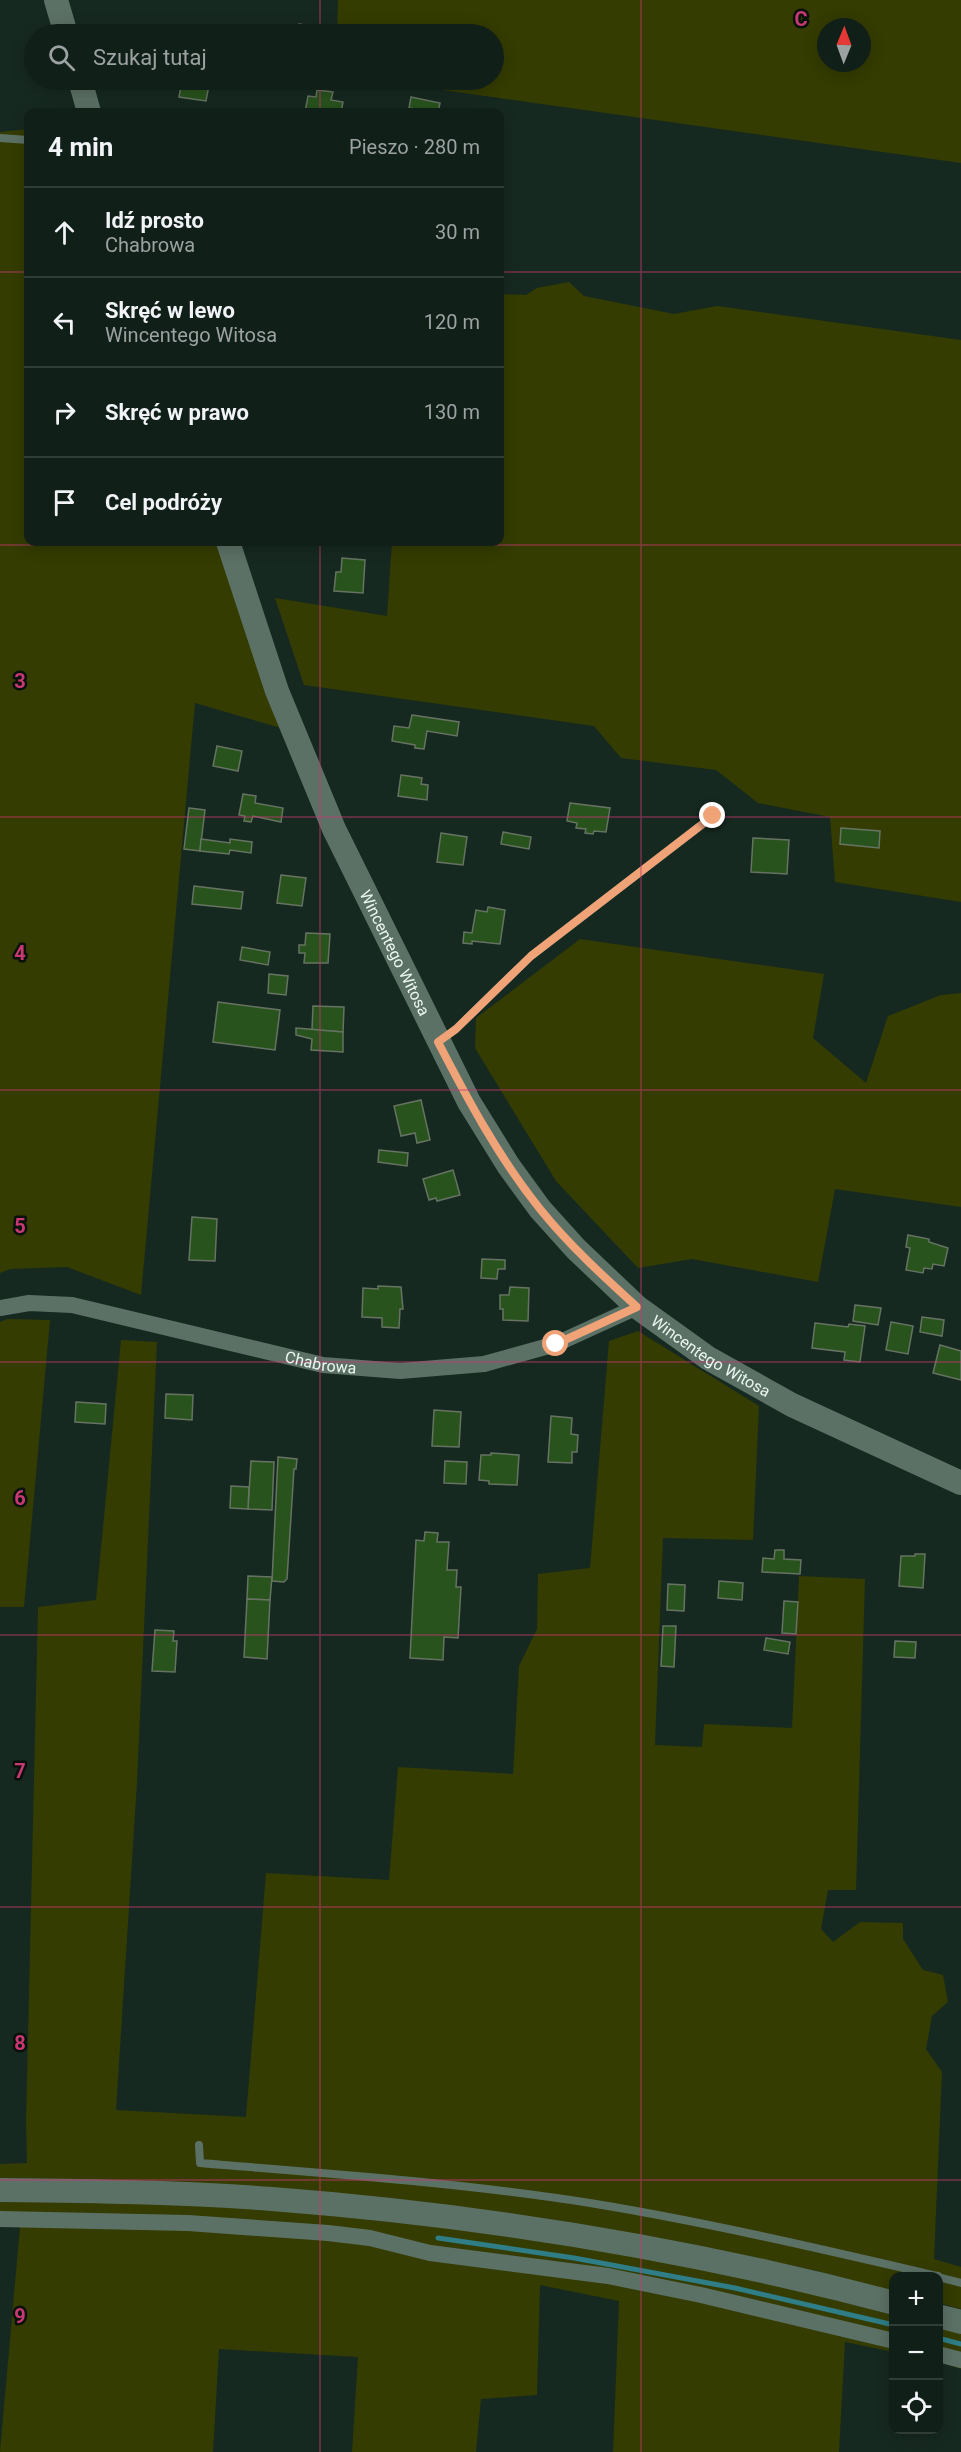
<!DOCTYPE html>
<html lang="pl">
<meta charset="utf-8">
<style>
:root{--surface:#101f18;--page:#1e2c25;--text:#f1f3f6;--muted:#9ca2a2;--line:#303d37}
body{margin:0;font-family:Roboto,sans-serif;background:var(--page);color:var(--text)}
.controls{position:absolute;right:18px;bottom:18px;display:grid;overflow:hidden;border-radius:12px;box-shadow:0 3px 15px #0003}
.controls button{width:54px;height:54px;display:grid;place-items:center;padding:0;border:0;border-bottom:2px solid var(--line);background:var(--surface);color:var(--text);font:30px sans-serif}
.compass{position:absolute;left:817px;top:18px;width:54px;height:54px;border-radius:50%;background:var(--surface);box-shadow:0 3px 15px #0003;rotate:1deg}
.stop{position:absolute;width:18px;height:18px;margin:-14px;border:4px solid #efa377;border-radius:50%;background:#fff}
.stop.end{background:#efa377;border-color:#fff;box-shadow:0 2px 6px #0008}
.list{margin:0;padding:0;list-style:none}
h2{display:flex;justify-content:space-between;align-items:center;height:78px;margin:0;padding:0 24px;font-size:26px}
h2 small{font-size:20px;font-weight:400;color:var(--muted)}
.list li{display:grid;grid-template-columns:39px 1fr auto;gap:18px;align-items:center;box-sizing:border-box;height:90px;padding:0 24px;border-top:2px solid var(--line)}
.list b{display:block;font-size:22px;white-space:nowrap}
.list p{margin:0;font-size:20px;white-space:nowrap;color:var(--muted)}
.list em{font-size:20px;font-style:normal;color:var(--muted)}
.icon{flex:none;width:33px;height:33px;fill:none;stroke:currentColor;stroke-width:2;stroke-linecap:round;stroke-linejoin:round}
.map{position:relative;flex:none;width:961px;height:2452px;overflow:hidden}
.search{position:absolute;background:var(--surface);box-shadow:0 3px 15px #0003;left:24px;top:24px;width:480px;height:66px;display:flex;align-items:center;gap:15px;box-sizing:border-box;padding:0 21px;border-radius:33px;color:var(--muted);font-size:22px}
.panel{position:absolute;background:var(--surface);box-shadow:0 3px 15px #0003;left:24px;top:108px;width:480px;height:438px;border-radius:12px}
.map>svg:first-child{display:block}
.green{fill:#343c01;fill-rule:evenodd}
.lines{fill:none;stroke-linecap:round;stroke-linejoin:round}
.stream{stroke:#2e7d87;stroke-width:5}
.building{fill:#28531d;stroke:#667362;stroke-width:1.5}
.service{stroke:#5c7166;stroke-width:8}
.minor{stroke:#5c7166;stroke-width:16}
.secondary{stroke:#5c7166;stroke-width:24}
.route{stroke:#efa377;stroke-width:8}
.grid{fill:none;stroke:#c83972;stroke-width:1.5;stroke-opacity:0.55}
.labels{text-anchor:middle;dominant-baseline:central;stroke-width:5;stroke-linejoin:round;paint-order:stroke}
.street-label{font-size:16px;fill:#ebf7f1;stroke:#08100c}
.grid-label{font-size:20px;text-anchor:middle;font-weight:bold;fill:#c83972;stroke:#08100c;stroke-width:5;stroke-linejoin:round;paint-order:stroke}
</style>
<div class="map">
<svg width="961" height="2452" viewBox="0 0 961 2452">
<rect width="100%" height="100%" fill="#162920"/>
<g class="green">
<path d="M 338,0 L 961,0 L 961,163 L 371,80 L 494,80 L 494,34 L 337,34 ZM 826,27 L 862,27 L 862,63 L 826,63 Z"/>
<polygon points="28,129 28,542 233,542 281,728 195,703 141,1295 67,1267 10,1269 0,1273 0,132"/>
<polygon points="569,282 584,296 674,314 717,306 961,340 961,902 835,882 830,817 758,803 716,770 621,758 594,726 304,685 275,598 387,616 392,542 500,542 500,294 526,295 537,288"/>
<polygon points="580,939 824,974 813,1038 866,1083 888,1016 941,995 961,993 961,1207 835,1189 818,1282 692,1259 638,1268 556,1181 475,1048 476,1018"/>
<polygon points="7,1319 50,1320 24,1607 0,1607 0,1322"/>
<polygon points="638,1331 759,1406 753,1540 663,1538 655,1745 702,1747 704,1724 792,1728 799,1576 865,1579 856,1890 828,1890 821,1929 833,1942 860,1922 903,1923 903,1939 923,1970 943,1975 948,2002 932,2016 926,2049 942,2072 934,2259 961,2267 961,2309 939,2303 938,2276 894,2276 893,2292 817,2271 691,2244 467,2208 178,2182 0,2179 0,2164 27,2163 26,2122 38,1607 96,1600 121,1340 157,1342 137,1782 116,2110 246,2117 266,1873 389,1880 398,1767 513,1774 519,1666 537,1629 538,1574 590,1568 609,1341"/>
<path d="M 0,2202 C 301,2195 603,2236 893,2315 L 893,2352 L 845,2342 L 839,2452 L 613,2452 L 619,2301 L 540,2285 L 537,2395 L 481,2399 L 476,2452 L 352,2452 L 358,2357 L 219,2349 L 213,2452 L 0,2452 L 20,2227 L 0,2227 Z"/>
<polygon points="938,2327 961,2333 961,2369 939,2362"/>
</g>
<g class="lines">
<g class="stream">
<polyline points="438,2238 574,2258 735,2288 894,2325"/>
<polyline points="938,2338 961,2344"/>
</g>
</g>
<g class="building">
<polygon points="299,24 317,27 316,34 298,34"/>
<polygon points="182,80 210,80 206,101 179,97"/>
<polygon points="317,90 333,92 331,100 343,102 341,112 305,112 308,96 316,97"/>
<polygon points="411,97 440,103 438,112 409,108"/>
<polygon points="310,542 344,542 345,545 310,545"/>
<polygon points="342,558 365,560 363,593 334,591 336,572 341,572"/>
<polygon points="412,715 459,722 457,736 427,731 424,749 415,748 415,745 392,741 394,726 409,728"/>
<polygon points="217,746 242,751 238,771 213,766"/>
<polygon points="401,775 422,778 421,784 428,785 427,800 398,796"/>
<polygon points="243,794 256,796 255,803 283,808 281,822 253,816 251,822 244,821 245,816 239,815"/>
<polygon points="570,803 610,808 606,832 594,831 593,834 585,833 586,829 576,828 577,823 567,821"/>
<polygon points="189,808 205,810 200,851 184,849"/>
<polygon points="841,828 880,831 879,848 840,844"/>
<polygon points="503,832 531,837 529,849 501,844"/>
<polygon points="441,833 467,837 463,865 437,862"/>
<polygon points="753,838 789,840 787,874 751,872"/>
<polygon points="201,839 230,843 230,839 252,842 251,853 230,850 229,854 200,851"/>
<polygon points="281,875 306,878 302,906 277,903"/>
<polygon points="194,886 243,892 241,909 192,904"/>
<polygon points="488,907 505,910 500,944 472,941 472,944 463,943 464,932 472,933 476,910 487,912"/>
<polygon points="306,933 330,934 328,963 304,963 305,953 299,953 299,945 305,945"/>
<polygon points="242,947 270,952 268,965 240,960"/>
<polygon points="269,974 288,976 286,995 268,993"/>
<polygon points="218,1002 280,1010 275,1050 213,1042"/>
<polygon points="313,1006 344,1007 343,1032 312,1030"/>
<polygon points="296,1028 343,1032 343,1052 311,1050 312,1039 296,1035"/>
<polygon points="421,1100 430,1140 417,1143 415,1133 401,1136 394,1106"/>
<polygon points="379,1150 408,1153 407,1166 378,1162"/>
<polygon points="453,1170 460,1195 437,1201 436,1198 429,1200 423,1179"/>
<polygon points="192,1217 217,1219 215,1261 189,1260"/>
<polygon points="908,1235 929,1239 929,1242 948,1248 944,1266 933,1264 932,1269 924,1268 923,1273 906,1270 910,1248 906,1247"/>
<polygon points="482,1259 505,1260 505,1269 498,1269 497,1279 481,1278"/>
<polygon points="378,1286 401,1287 403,1309 400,1309 399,1328 382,1327 382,1318 362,1317 363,1288 378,1289"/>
<polygon points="510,1287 529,1288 528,1321 503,1320 503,1309 500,1309 500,1295 509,1295"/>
<polygon points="855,1305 881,1308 878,1325 853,1321"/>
<polygon points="922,1317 944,1320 942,1336 920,1332"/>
<polygon points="891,1322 913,1326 908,1354 886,1350"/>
<polygon points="815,1323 848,1327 849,1324 865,1326 860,1362 844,1360 845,1352 812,1348"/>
<polygon points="940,1345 961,1351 961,1380 933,1373"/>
<polygon points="166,1394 193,1395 192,1420 165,1418"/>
<polygon points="76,1402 106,1404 105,1424 75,1422"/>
<polygon points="434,1410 461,1412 459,1447 432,1446"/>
<polygon points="551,1416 572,1418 571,1434 578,1435 577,1452 572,1452 572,1463 548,1462"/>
<polygon points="491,1453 519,1455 517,1485 489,1484 489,1481 479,1480 481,1455 491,1455"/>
<polygon points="278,1457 297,1459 296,1469 294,1469 287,1579 284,1582 272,1581"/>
<polygon points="251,1461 274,1462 272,1510 248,1509"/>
<polygon points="445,1461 467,1462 466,1484 444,1483"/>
<polygon points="231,1486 249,1487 248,1509 230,1508"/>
<polygon points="425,1532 438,1533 437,1542 449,1542 447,1570 457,1570 456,1587 461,1587 458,1638 444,1637 443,1660 410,1658 416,1540 424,1541"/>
<polygon points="775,1550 784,1550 784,1559 801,1560 800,1574 762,1572 763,1558 774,1559"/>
<polygon points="915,1554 925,1554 923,1588 899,1586 901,1556 915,1556"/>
<polygon points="248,1576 272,1577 270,1600 247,1599"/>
<polygon points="719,1581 743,1583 742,1600 718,1598"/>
<polygon points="668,1584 685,1585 684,1611 667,1610"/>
<polygon points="247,1599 270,1600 267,1659 244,1657"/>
<polygon points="784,1601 798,1602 796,1634 782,1633"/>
<polygon points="663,1626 676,1626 674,1667 661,1666"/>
<polygon points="155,1630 174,1631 173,1641 177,1641 175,1672 152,1671"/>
<polygon points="766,1638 790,1642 788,1654 764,1650"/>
<polygon points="895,1641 916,1642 915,1658 894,1657"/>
</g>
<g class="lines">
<g class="service">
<polyline points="0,138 28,140"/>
<polyline points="441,1040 456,1029 531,956 713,816"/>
<path d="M 199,2145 L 200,2163 C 332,2174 465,2183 596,2204 C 711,2223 825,2250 938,2276"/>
<polyline points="938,2277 961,2283"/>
</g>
<g class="minor">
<path id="s1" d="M 0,1308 L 29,1303 L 72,1305 L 323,1365 L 400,1371 L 484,1364 L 556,1344 L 637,1307"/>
<polyline points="0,2219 188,2223 328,2233 370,2238 430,2253 608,2276 701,2295 894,2341"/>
<polyline points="938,2354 961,2360"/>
</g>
<g class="secondary">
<polyline points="56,0 66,34"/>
<polyline points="80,80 89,112"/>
<path id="s2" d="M 228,542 L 277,691 L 334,829 L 469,1102 L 508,1165 L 540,1209 L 576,1249 L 637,1307 L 708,1358 L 792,1405 L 961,1483"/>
<path d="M 0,2190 C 91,2191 182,2192 272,2199 C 481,2215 691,2249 894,2303"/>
<polyline points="938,2316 961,2322"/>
</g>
</g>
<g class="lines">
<path class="route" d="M 556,1344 L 637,1307 C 603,1276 569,1245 540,1209 C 499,1158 468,1100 438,1042 L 456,1029 L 531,956 L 713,816"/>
</g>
<path class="grid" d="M 320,0 L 320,34M 641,0 L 641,2452M 320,80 L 320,112M 0,272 L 28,272M 500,272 L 961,272M 320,542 L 320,2452M 0,545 L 961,545M 0,817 L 961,817M 0,1090 L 961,1090M 0,1362 L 961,1362M 0,1635 L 961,1635M 0,1907 L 961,1907M 0,2180 L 961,2180"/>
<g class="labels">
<g class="street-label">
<text stroke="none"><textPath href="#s2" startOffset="444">Wincentego Witosa</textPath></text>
<text stroke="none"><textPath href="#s2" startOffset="966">Wincentego Witosa</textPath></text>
<text stroke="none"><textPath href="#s1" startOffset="328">Chabrowa</textPath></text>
</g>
</g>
<g class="grid-label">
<text x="801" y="26">C</text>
<text x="20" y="688">3</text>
<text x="20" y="960">4</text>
<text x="20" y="1233">5</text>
<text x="20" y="1505">6</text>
<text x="20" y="1778">7</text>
<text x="20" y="2050">8</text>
<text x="20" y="2323">9</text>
</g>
</svg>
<div class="controls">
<button>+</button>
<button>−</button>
<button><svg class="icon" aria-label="locate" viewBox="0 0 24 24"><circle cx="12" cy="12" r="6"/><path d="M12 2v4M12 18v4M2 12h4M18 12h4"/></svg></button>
</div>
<svg class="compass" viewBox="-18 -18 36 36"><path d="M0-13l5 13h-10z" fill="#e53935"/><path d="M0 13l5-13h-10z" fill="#9ca2a2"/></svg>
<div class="stop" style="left:556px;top:1344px"></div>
<div class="stop end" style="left:713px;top:816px"></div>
<div class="search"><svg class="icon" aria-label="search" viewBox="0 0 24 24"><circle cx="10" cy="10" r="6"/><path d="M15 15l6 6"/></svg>Szukaj tutaj</div>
<section class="panel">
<h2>4 min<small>Pieszo · 280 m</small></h2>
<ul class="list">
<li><svg class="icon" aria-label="ahead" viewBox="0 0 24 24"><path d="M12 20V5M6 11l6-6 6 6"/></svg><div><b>Idź prosto</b><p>Chabrowa</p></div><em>30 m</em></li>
<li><svg class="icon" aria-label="left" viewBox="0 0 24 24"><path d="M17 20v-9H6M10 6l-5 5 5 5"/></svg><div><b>Skręć w lewo</b><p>Wincentego Witosa</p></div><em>120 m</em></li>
<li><svg class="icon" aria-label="right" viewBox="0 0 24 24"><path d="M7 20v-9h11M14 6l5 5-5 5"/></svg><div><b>Skręć w prawo</b></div><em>130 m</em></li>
<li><svg class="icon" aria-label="arrive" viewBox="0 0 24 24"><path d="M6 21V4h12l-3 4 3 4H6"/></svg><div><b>Cel podróży</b></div></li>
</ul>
</section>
</div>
